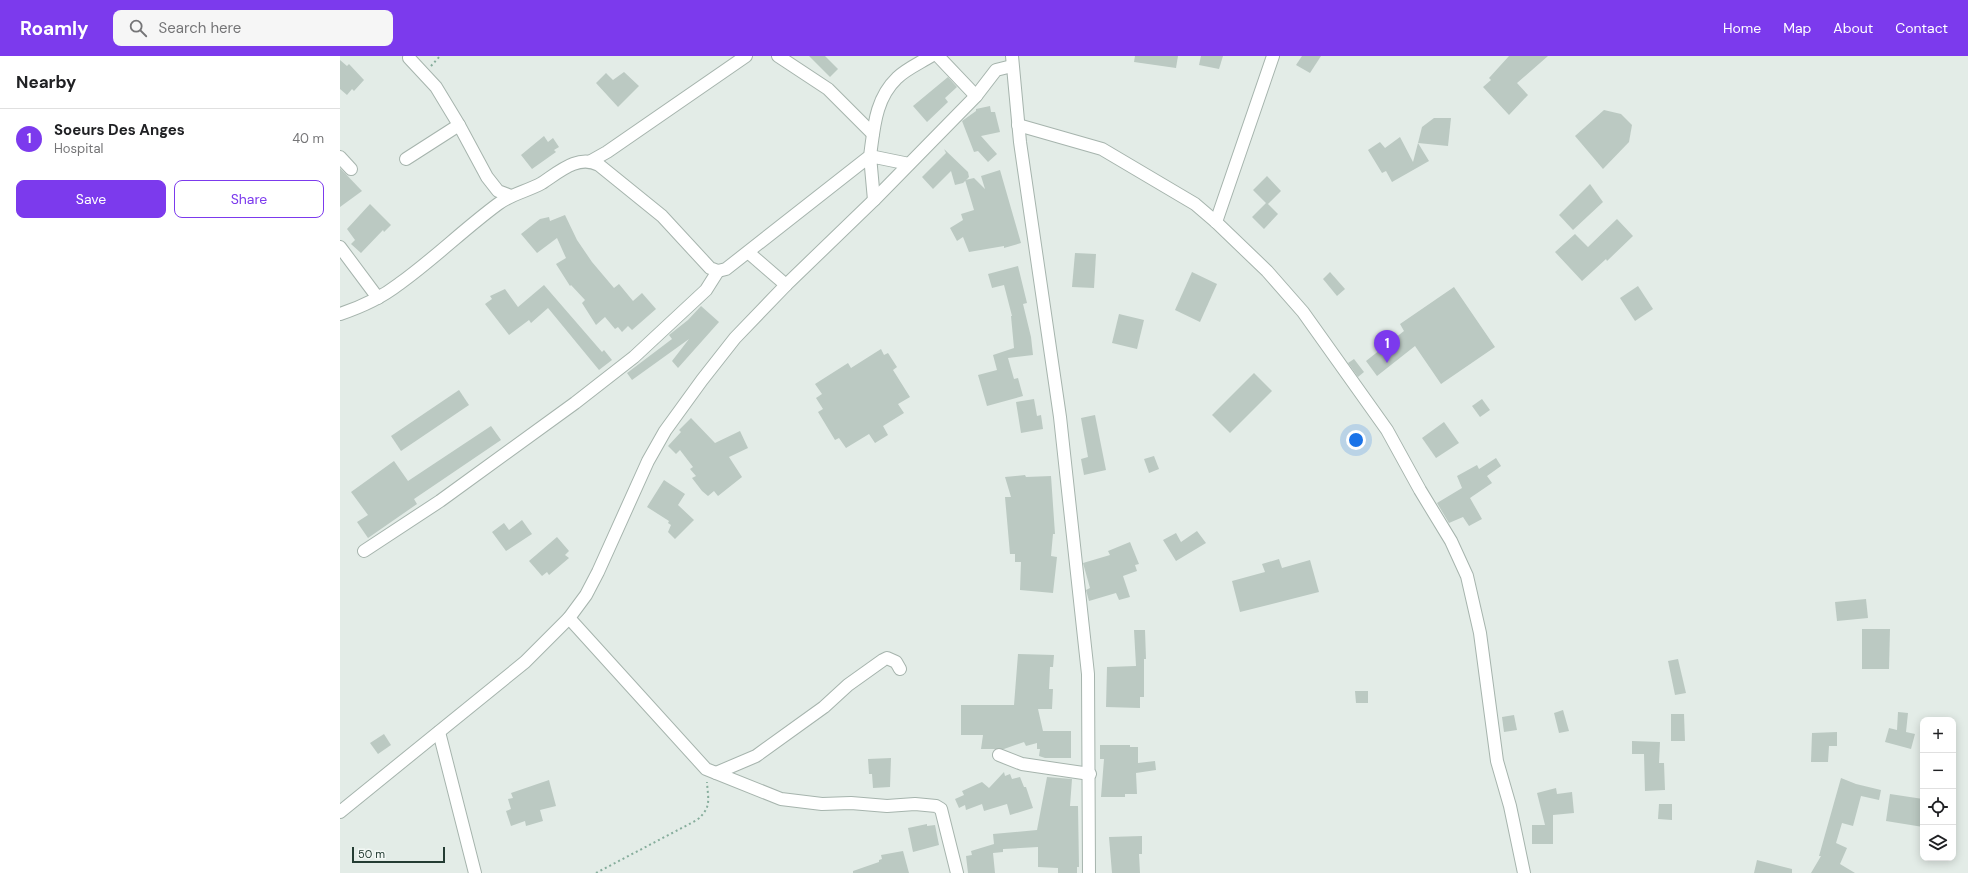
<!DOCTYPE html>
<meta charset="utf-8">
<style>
:root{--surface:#fff;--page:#f6f6f6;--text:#202124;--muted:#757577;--line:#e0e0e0;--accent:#7c3aed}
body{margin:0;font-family:"DM Sans",sans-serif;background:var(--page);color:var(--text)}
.controls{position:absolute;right:12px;bottom:12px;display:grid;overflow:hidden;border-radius:8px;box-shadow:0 2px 10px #0003}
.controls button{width:36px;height:36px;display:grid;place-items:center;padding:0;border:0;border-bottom:1px solid var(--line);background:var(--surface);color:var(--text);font:20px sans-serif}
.scale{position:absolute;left:12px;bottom:10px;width:93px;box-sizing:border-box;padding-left:4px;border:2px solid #243c33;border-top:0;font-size:11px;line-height:14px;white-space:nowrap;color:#243c33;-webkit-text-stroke:3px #f3f8f5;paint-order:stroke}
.you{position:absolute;left:1016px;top:384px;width:14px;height:14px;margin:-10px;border:3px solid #fff;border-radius:50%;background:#1a73e8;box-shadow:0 0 0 6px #1a73e833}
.badge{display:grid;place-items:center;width:26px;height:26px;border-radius:50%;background:var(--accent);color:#fff;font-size:13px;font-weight:700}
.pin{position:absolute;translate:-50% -33px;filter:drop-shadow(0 1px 2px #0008)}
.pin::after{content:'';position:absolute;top:21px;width:14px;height:12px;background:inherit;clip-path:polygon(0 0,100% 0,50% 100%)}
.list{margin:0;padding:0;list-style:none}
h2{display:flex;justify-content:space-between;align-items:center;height:52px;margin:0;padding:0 16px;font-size:17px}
h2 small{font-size:13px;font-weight:400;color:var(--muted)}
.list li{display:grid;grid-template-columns:26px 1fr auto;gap:12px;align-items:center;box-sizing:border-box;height:60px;padding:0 16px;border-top:1px solid var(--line)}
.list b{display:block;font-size:15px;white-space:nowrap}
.list p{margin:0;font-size:13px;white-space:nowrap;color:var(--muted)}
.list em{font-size:13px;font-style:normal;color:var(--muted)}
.actions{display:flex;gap:8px;padding:12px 16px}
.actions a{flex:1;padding:9px 0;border:1px solid var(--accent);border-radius:8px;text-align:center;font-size:14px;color:var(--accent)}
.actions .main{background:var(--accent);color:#fff}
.icon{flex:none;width:22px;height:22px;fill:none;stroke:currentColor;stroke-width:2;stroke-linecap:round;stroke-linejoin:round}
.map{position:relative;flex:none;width:1628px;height:817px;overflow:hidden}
header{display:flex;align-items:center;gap:24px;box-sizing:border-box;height:56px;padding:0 20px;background:var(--accent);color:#fff}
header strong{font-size:19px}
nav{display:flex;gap:22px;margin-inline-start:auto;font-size:14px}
.search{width:280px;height:36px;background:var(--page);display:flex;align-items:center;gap:10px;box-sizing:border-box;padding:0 14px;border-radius:8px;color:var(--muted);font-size:15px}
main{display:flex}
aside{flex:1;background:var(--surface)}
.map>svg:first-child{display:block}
.building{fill:#bbc9c2}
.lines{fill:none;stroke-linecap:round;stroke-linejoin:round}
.minor-casing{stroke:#a6b4ad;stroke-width:14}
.path{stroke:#86ad9c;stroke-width:2;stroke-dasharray:2 3;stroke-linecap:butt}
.minor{stroke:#fff;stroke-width:12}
</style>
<header>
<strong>Roamly</strong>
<div class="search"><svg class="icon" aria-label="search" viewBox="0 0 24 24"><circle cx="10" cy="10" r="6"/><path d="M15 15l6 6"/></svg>Search here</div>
<nav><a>Home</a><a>Map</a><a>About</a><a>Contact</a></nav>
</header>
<main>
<aside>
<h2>Nearby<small></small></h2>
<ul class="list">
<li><span class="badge">1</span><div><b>Soeurs Des Anges</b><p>Hospital</p></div><em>40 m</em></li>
</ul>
<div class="actions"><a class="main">Save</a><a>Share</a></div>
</aside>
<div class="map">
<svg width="1628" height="817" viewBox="0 0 1628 817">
<rect width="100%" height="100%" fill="#e3ece7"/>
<g class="building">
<polygon points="469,0 485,0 498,13 490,21"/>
<polygon points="795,0 838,0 836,12 794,6"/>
<polygon points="861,0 883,0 879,13 859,9"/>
<polygon points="962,0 981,0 970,17 956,9"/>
<polygon points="1169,0 1208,0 1177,27 1188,39 1169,59 1143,31 1151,24 1149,22"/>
<polygon points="0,4 7,10 9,8 24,24 14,35 12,33 7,39 0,33"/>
<polygon points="284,16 299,30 278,51 256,27 266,17 273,24"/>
<polygon points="608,21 617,31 605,42 608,46 587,66 573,50"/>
<polygon points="650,50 651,56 655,56 660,76 641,80 657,98 648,106 638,95 634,96 622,65 636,55 636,53"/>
<polygon points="1264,54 1281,58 1292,69 1289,86 1263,113 1235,80"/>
<polygon points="1094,62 1111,62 1108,90 1078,87 1082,71"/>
<polygon points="204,80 208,86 213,82 219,91 214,94 216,96 192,113 181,99"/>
<polygon points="1060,81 1073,106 1078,87 1089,105 1052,126 1046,115 1042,117 1028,94 1040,86 1045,92"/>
<polygon points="604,93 628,116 629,121 623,127 615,129 611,115 593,133 582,121 606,97"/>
<polygon points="0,112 22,135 0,151"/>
<polygon points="660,114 681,187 664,192 664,190 629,196 623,181 617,185 610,172 623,164 621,158 634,154 625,124 634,122 645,133 641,120"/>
<polygon points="927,120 941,135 928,148 938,158 924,173 912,161 926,147 913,134"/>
<polygon points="1250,128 1263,146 1233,174 1219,159"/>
<polygon points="30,148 51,169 44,176 43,174 21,197 11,188 15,184 7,173"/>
<polygon points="225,159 237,184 252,206 274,232 279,228 293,245 302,237 316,253 292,274 288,270 282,276 278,271 275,273 265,261 256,269 242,247 245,244 231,229 230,230 216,208 226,202 217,182 197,197 181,178 200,163 209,161 210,165"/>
<polygon points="1277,163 1293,180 1267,205 1266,203 1242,225 1215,196 1235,178 1248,191"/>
<polygon points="735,197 756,198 754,232 732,231"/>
<polygon points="678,210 687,247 683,248 691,281 693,299 668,302 674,323 678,322 683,340 647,350 638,319 657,314 653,299 674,292 671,260 672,260 664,229 652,232 648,218"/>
<polygon points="852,216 877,228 860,266 835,254"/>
<polygon points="990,216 1005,233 997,240 983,223"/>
<polygon points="204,229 262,296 264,294 272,304 259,314 208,252 191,267 189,264 169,279 145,248 152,243 150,240 165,233 178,251"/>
<polygon points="1298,230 1313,253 1295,265 1280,242"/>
<polygon points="1114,231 1155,291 1101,328 1075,290 1037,320 1026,305 1064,275 1060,268"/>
<polygon points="361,250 379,266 338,312 332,305 349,283 292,324 287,317 332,283 329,279 348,264"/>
<polygon points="779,258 804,264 797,293 772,287"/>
<polygon points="541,293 544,299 548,297 557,311 553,314 570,341 558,348 564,357 543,370 548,379 535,387 529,378 506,392 499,382 495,384 478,356 483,353 476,342 482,338 475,328 508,307 511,312"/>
<polygon points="1014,303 1024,316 1018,321 1008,307"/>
<polygon points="914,317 932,335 890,377 872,359"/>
<polygon points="119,334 129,349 61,395 51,380"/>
<polygon points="694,343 697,360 701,359 703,373 681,377 676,346"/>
<polygon points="1142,343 1150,354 1140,361 1132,350"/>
<polygon points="755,359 766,414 744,419 741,403 748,401 741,362"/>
<polygon points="351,362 375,387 400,375 408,392 389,401 402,421 378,440 374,435 368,440 362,435 352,422 356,420 350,413 353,411 340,394 336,398 328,390 341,376 339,374"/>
<polygon points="1104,366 1119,387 1096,402 1082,382"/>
<polygon points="151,370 161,384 74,443 77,448 28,482 17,466 28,459 11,436 54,405 68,425"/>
<polygon points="814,400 819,413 809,417 804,403"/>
<polygon points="1156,402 1161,410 1147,420 1152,427 1130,442 1142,463 1129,470 1123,461 1109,467 1097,447 1122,432 1117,420 1137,409 1139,413"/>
<polygon points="685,419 686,421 711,420 715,478 713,478 711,500 717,501 713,537 680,534 681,506 675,506 675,498 670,498 665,441 671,441 665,421"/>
<polygon points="324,424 345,438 338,449 354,464 335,483 328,476 331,469 328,467 329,465 307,451"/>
<polygon points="182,464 192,478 166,495 152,476 164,467 169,474"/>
<polygon points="857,475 866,487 836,505 823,484 836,477 841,486"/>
<polygon points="217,481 229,495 225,499 229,502 209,519 207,516 202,520 189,505"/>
<polygon points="790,486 799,508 795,509 797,515 783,520 790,541 779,544 776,537 749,545 746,534 750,532 743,507 770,499 768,495"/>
<polygon points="939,503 942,512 970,504 979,536 900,556 892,525 925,516 922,508"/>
<polygon points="1526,543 1528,562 1497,565 1495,546"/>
<polygon points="1522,573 1550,573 1549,613 1522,613"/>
<polygon points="794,574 805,574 806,603 804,603 804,641 800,641 800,652 766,651 767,611 796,610"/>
<polygon points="678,598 714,599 713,611 710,611 709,633 713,633 712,653 698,653 703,675 731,675 731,702 705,702 699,700 700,693 697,693 697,687 686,690 684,686 664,693 641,693 643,679 621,679 621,649 674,649"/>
<polygon points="1338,603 1346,637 1335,639 1328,605"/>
<polygon points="1015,635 1028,635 1028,647 1016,647"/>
<polygon points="1223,654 1229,675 1219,677 1214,657"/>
<polygon points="1558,656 1568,657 1566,676 1575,678 1571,693 1545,686 1549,672 1557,674"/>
<polygon points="1331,658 1344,658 1345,685 1331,685"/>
<polygon points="1174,659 1177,674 1164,676 1162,661"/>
<polygon points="1497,676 1497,690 1489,690 1488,706 1471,706 1472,677"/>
<polygon points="44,678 51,689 38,698 30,687"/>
<polygon points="1292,685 1320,686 1319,707 1324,707 1325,734 1305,735 1304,698 1292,698"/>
<polygon points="760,689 790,689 790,691 798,691 798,707 815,705 816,714 796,717 797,738 785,738 785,741 761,741 764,703 760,703"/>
<polygon points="551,702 550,731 533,732 532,718 529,718 528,703"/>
<polygon points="664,716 665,720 670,718 672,723 680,721 684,731 686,731 693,752 670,759 667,748 644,755 642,748 626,754 625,749 619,752 615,743 624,739 622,735 642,726 649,732"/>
<polygon points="707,721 732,723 730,750 738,750 739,811 737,811 737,817 718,817 718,812 698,811 698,791 663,793 663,796 653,797 655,817 628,817 626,800 632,799 631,795 654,788 653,778 697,774"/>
<polygon points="1501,722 1516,728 1541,734 1539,744 1521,740 1513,770 1502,767 1496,787 1507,792 1500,808 1515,817 1471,817 1481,800 1479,800"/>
<polygon points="209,724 216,750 200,754 203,765 186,770 185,765 171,770 166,755 171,753 168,743 173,742 171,737"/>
<polygon points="1216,732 1217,738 1232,736 1234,757 1213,759 1213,788 1192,788 1192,769 1205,769 1197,737"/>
<polygon points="1550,738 1583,743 1583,771 1546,765"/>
<polygon points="1319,748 1332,748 1332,764 1318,763"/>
<polygon points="587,768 587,770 595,769 599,789 573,796 568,772"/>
<polygon points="802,780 802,798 799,798 800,817 772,817 769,781"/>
<polygon points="563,795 569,817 513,817 513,815 539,806 539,804 542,803 541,799"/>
<polygon points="1417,804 1452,813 1452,817 1414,817"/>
</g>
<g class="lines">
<defs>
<g id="minor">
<polyline points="438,0 488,33 533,78"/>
<polyline points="598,0 636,40"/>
<polyline points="672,0 680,86 720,361 748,618 749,817"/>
<polyline points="69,2 96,31 119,69 147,121 158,135 171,140"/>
<polyline points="678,69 762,93 855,148 876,166 927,215 963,256 1047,374 1080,434 1111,485 1127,520 1140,577 1157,705 1170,750 1184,817"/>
<polyline points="0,101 11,113"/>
<polyline points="66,103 119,69"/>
<polyline points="251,105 267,96 406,0"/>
<polyline points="534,144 530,100 569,108"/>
<polyline points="876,166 933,0"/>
<polyline points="0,191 38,242"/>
<polyline points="409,197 446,229"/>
<path d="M 0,258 C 21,251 41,242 59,228 C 94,203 124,173 158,148 C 171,138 188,135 202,127 C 219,116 238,98 259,109 L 322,160 L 370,212 L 378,215 L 386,213 L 530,100 C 534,72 535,43 557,22 C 566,13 580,7 591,0"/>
<polyline points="24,495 100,445 235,347 294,301 366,234 378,215"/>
<polyline points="229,562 366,713 441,743 482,748 511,747 547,750 575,748 596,750 601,753 617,817"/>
<polyline points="99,676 135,817"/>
<polyline points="659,699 682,708 750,718"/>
<polyline points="376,717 416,700 484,651 508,629 543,604 547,602 556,606 560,613"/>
<polyline points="0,756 185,606 229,562 246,539 258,516 308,405 325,375 362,324 395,282 446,229 534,144 636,40 656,14 672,10"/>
</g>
</defs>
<use href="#minor" class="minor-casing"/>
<g class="path">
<polyline points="91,10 100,0"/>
<path d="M 256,817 L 357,764 C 372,751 368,744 367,726"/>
</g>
<use href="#minor" class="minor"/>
</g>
</svg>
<div class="controls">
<button>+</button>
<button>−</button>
<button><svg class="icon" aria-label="locate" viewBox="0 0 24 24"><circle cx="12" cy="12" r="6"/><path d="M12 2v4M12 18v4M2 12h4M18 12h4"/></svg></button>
<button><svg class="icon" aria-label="layers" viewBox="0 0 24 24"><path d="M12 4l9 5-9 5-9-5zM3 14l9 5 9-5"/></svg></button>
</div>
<div class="scale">50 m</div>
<div class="you"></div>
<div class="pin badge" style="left:1047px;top:307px">1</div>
</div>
</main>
